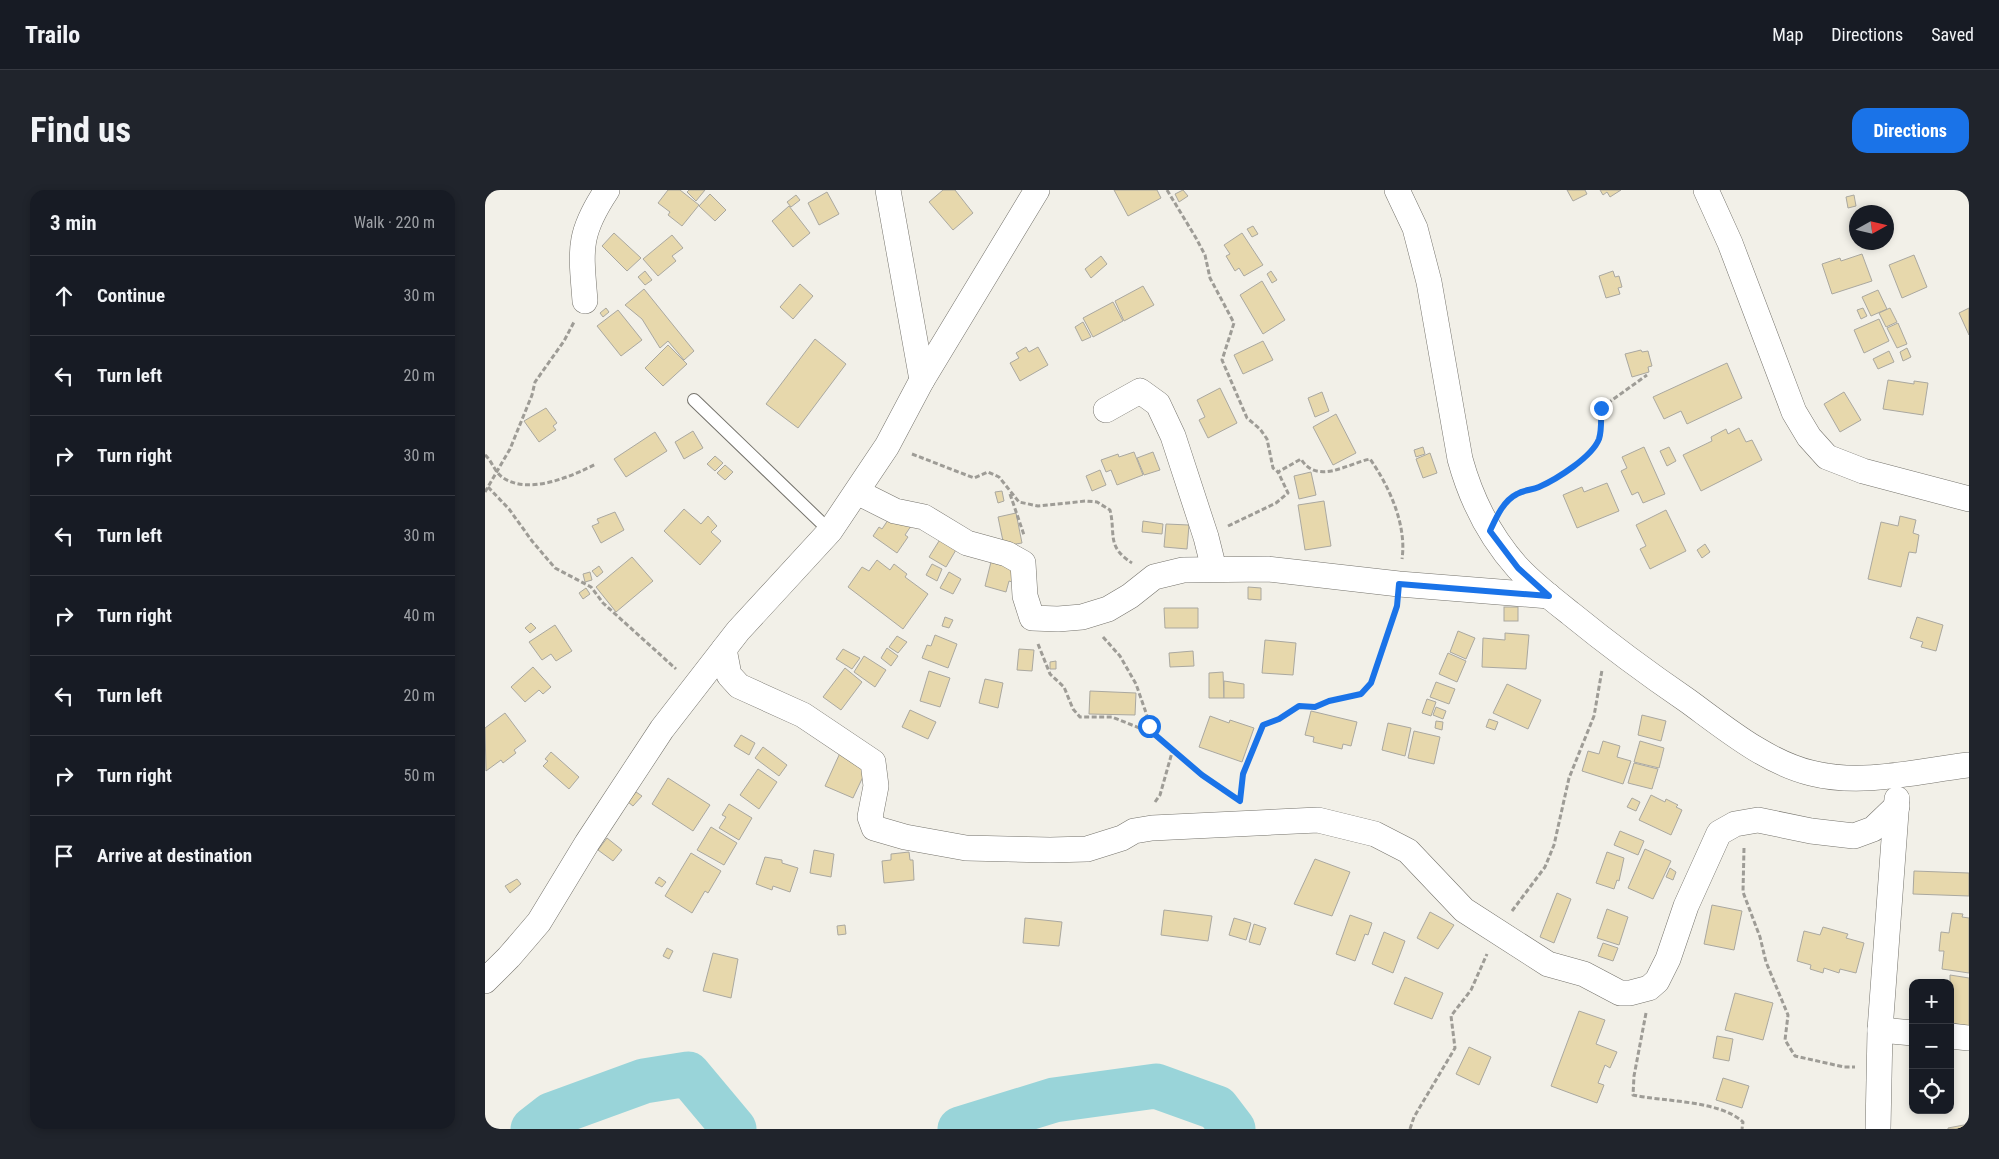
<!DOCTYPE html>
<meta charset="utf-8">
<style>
:root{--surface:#171b24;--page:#20242c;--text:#f1f3f6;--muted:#9ea1a6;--line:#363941;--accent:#1a73e8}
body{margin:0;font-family:"Roboto Condensed",sans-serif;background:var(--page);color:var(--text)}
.controls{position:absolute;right:15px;bottom:15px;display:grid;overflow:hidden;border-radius:10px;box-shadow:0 2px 8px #0003}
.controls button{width:45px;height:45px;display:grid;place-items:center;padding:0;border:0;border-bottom:1px solid var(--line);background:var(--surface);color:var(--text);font:25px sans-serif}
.compass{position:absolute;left:1364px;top:15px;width:45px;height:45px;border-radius:50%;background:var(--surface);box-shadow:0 2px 8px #0003;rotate:82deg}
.stop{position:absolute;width:15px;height:15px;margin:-11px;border:4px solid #1a73e8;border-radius:50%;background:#fff}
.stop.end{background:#1a73e8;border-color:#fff;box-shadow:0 1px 5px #0008}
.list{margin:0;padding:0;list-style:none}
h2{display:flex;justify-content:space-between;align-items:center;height:65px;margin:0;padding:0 20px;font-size:21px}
h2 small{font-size:16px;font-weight:400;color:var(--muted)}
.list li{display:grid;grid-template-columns:32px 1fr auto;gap:15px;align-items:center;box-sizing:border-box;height:80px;padding:0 20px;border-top:1px solid var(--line)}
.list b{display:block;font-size:19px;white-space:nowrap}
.list em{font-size:16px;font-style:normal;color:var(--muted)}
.icon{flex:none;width:28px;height:28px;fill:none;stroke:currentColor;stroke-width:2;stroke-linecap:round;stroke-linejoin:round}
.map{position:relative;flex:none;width:1484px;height:939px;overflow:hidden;border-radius:15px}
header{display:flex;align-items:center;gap:30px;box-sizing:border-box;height:70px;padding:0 25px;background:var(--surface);border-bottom:1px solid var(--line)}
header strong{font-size:24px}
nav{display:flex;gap:28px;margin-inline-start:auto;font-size:18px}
.intro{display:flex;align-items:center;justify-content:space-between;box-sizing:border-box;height:120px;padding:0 30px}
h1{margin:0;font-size:35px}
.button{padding:12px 22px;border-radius:15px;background:var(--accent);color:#fff;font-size:18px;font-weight:700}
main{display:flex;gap:30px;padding:0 30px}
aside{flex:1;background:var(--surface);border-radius:15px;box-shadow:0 2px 8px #0003}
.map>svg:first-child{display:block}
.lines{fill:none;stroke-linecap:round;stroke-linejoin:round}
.river{stroke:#99d4d9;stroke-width:45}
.building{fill:#e7d8ac;stroke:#aaa8a0}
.service-casing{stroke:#75736c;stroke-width:14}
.minor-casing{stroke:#75736c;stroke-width:26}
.path{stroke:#9e9c96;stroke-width:3;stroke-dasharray:5 2.5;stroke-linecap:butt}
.service{stroke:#fff;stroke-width:12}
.minor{stroke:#fff;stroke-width:25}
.route{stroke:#1a73e8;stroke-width:6}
</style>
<header>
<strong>Trailo</strong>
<nav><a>Map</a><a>Directions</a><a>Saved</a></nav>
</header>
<div class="intro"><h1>Find us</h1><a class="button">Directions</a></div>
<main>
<aside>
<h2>3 min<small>Walk · 220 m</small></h2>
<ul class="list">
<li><svg class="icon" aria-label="ahead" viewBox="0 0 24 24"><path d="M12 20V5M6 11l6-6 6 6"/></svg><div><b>Continue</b></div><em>30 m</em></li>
<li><svg class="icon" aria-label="left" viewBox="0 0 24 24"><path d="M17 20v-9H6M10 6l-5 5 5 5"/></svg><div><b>Turn left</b></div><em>20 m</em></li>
<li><svg class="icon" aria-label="right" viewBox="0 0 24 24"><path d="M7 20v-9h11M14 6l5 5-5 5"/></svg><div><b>Turn right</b></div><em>30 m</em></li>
<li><svg class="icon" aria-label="left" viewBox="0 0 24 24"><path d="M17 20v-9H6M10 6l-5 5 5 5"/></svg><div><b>Turn left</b></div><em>30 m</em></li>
<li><svg class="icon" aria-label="right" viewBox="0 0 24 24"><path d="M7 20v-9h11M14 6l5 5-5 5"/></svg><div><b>Turn right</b></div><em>40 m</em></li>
<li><svg class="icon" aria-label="left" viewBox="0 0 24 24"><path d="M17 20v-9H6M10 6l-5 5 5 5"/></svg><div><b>Turn left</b></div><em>20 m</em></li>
<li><svg class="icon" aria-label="right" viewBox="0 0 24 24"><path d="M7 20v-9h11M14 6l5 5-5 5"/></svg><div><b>Turn right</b></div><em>50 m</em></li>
<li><svg class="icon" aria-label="arrive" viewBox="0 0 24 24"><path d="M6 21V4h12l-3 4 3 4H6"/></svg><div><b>Arrive at destination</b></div></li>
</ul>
</aside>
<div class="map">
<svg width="1484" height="939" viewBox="0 0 1484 939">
<rect width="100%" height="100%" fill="#f2f0e8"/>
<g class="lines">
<g class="river">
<polyline points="48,939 66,925 159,891 203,884 249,939"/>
<polyline points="475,939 569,910 671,896 732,918 748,939"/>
</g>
</g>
<g class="building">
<polygon points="183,0 195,0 214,15 197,36 183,25 185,22 173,13"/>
<polygon points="204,0 220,0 211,11 202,2"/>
<polygon points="458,0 470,0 488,23 468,40 444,12"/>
<polygon points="629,0 672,0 676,8 643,26"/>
<polygon points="698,0 703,6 694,12 690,4"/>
<polygon points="1082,0 1100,0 1102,4 1088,11"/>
<polygon points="1115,0 1136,0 1125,7 1122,2 1118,5"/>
<polygon points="342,2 354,24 334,35 323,13"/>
<polygon points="225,4 241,20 230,31 214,16"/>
<polygon points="311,5 315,10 306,17 302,12"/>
<polygon points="1369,5 1371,16 1363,18 1361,7"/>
<polygon points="304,16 325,43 308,57 287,31"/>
<polygon points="768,36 773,44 767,47 762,39"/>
<polygon points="129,43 156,68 142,81 117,56"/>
<polygon points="757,43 778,75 759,86 754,78 750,81 741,66 745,64 739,55"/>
<polygon points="187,45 198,58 187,66 191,71 173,86 158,69"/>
<polygon points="1377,64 1387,91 1347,104 1337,74 1355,68 1356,71"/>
<polygon points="1429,65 1442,97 1417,108 1404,75"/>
<polygon points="616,66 622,74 606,88 600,79"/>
<polygon points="160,81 167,90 160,95 153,87"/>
<polygon points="786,81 792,90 787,93 782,84"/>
<polygon points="1128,81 1130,87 1134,86 1137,97 1133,98 1135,104 1121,108 1114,86"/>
<polygon points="777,91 800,130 778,144 755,105"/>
<polygon points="315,94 328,106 308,129 295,117"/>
<polygon points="658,96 669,115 639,131 630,111"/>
<polygon points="159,99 209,161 199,170 183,151 175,158 157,129 140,115"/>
<polygon points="1393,100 1402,119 1386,126 1377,107"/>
<polygon points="628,112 638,131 608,147 598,128"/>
<polygon points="121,118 124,122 118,127 115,123"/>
<polygon points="1378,118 1382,126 1376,129 1372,120"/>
<polygon points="1405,118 1412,132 1401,137 1394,123"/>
<polygon points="1484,118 1484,145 1474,123"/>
<polygon points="133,120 157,150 136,166 112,136"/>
<polygon points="1394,129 1404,151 1379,163 1369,140"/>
<polygon points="598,132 606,147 597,151 590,137"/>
<polygon points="1413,133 1422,154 1412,158 1402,138"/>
<polygon points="330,149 361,174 313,238 281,214"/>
<polygon points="778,151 788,170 758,184 749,165"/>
<polygon points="183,155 202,174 178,196 160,178"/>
<polygon points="541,157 544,162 553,157 563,175 535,191 525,173 534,168 531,163"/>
<polygon points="1422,158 1426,167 1418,171 1415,162"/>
<polygon points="1156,160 1157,162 1163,161 1167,176 1163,177 1164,182 1147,187 1140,164"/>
<polygon points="1404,161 1409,172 1393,179 1388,169"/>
<polygon points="1242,173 1257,208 1202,234 1196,221 1179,229 1168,207"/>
<polygon points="1403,190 1429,194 1429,191 1443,193 1438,225 1398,219"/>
<polygon points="735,198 752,233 723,248 714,230 720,227 712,210"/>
<polygon points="837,202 844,221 830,227 823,208"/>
<polygon points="1359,202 1376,230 1355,242 1339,214"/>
<polygon points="61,218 72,233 68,236 71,240 54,252 39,231"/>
<polygon points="851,224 871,263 848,275 828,237"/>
<polygon points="1254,238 1261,252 1267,250 1277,270 1216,301 1198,265 1227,251 1226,247 1241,239 1243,244"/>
<polygon points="208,241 218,258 199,269 190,252"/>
<polygon points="170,242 182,261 141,287 129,269"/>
<polygon points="938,257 940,264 931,267 929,260"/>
<polygon points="1159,257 1180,304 1158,313 1153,302 1147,305 1136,281 1142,278 1137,267"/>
<polygon points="1184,257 1191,271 1182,276 1175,261"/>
<polygon points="649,262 658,285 632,295 626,280 621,282 616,270 633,264 634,267"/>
<polygon points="668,262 675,280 659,285 652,268"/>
<polygon points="945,263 952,283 938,288 931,269"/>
<polygon points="230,266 238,273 230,281 222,274"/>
<polygon points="240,275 248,282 240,290 232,283"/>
<polygon points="615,280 621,295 607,301 601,286"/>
<polygon points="826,282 831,305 814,309 809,286"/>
<polygon points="1122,293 1134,321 1092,338 1078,305 1097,297 1099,302"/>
<polygon points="517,301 519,311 513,313 510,302"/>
<polygon points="839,311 846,356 820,360 813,315"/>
<polygon points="199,319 216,334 223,326 232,336 226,342 236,351 215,375 179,341"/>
<polygon points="1181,320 1201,361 1165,379 1155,359 1161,356 1151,335"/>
<polygon points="130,322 139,340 116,353 107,336 114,333 112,329"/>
<polygon points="531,323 537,353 519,356 513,327"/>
<polygon points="407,324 426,336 420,345 423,347 412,363 388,346 394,337 397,339"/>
<polygon points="1415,326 1431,330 1428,343 1434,345 1431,363 1424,362 1416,397 1383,389 1396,332 1413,336"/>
<polygon points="658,331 678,334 677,344 657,342"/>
<polygon points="681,334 704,335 702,359 679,357"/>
<polygon points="459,343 475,353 461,377 444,367"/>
<polygon points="1220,354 1225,362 1217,368 1212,360"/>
<polygon points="147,367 168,391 131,422 111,397"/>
<polygon points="392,370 405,380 409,374 422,384 420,387 443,404 418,439 363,397 377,377 384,381"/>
<polygon points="506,372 531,378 527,392 524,391 521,402 500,396"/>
<polygon points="447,374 457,379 452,391 441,385"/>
<polygon points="114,376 118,382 112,387 107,381"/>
<polygon points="105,382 107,390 100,392 98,384"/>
<polygon points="464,382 476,389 468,404 455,398"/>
<polygon points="763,397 776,398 776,410 763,409"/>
<polygon points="101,398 105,404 98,409 94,403"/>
<rect x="1019" y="417" width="14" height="14"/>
<polygon points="679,418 713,418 713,438 680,438"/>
<polygon points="460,427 468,430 464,438 457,436"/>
<polygon points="1432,427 1458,435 1451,461 1436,457 1438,452 1425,448"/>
<polygon points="46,433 51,438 45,443 40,438"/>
<polygon points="70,435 87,461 71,471 66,464 57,470 44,452"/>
<polygon points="973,441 990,448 981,469 965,462"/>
<polygon points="1020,443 1044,445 1041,479 997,477 998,448 1020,450"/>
<polygon points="450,445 472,454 463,478 437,468 442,455 446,456"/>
<polygon points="412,446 422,452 413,463 404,457"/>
<polygon points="780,450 811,453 808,485 777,483"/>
<polygon points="402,458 413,466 406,476 396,468"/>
<polygon points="358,459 375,468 367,479 351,469"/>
<polygon points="534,459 549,460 547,481 532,480"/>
<polygon points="708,461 709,476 685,477 684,463"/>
<polygon points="963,463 981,471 972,492 954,484"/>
<polygon points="379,466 401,480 390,497 369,482"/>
<polygon points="571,471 571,479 565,479 565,472"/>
<polygon points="48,477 66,497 58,504 54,500 40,512 26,497"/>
<polygon points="360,478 377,492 356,520 338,507"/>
<polygon points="444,481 465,488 455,517 435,511"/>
<polygon points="738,482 739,508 724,508 724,483"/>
<polygon points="500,489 518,493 513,518 494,513"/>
<polygon points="739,491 759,494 759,508 739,508"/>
<polygon points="951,492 970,499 964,514 945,507"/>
<polygon points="1022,494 1056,510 1043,539 1008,523"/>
<polygon points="605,501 651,503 650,525 604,524"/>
<polygon points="942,509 951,512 946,526 937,523"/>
<polygon points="951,517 961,521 958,529 948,525"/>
<polygon points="425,520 451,532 443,549 417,537"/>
<polygon points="826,521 872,532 866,556 858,554 857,559 828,552 829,547 820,545"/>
<polygon points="20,523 41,551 29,560 31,563 18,573 16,570 1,581 0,538"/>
<polygon points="1157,525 1181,531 1176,551 1153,545"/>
<polygon points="725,526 744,533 745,530 769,538 757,572 714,557"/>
<polygon points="1004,529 1013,532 1010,540 1001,537"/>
<polygon points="951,531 958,532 957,540 950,538"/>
<polygon points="903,533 926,538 920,566 897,560"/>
<polygon points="929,541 955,547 949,574 923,568"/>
<polygon points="256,545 270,553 264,565 249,556"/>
<polygon points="1118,551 1135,556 1132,567 1146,571 1138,594 1097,581 1103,561 1114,564"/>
<polygon points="1155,551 1179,558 1174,578 1149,572"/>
<polygon points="278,557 302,575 294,586 270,568"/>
<polygon points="66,562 94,587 84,599 58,576 63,571 60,569"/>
<polygon points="355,563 383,576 368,608 340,596"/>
<polygon points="1149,573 1173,579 1167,599 1143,593"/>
<polygon points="273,579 292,592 274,619 255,605"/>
<polygon points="183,588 225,615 208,641 167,614"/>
<polygon points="151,602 157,606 148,616 143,612"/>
<polygon points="1166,605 1180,612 1181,609 1193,615 1191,617 1197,620 1186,645 1154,630"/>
<polygon points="1147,608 1155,612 1151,621 1142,617"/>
<polygon points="244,614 267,628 254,650 234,638 241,627 237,625"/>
<polygon points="226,637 252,653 239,675 212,660"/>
<polygon points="1135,641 1159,651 1153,665 1129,655"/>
<polygon points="122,648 137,660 128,671 113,660"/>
<polygon points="1160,659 1186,671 1168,709 1143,698"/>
<polygon points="329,660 349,664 346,687 325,683"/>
<polygon points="424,662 425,670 428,670 429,690 399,693 397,671 406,670 406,664"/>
<polygon points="1122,662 1139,668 1134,691 1132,690 1129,699 1111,693"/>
<polygon points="206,663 236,681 223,703 220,701 207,723 180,706"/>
<polygon points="280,667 297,670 297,673 313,678 305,702 288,696 287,700 271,694"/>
<polygon points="830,669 865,682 847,726 809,714"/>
<polygon points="1185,678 1191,682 1188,690 1181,687"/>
<polygon points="1429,681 1484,683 1484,706 1428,704"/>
<polygon points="174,687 181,692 177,697 170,693"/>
<polygon points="32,689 36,694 25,703 20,696"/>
<polygon points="1072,703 1086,709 1069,753 1055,747"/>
<polygon points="1227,715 1257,721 1249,760 1219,754"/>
<polygon points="1122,719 1143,727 1134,755 1112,748"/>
<polygon points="679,720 727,726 723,751 676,745"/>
<polygon points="945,722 969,735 953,759 932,748"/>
<polygon points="1467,723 1478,724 1477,727 1484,728 1484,783 1457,779 1459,761 1454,761 1456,742 1464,743"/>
<polygon points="865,725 887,733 883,745 880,744 870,771 851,764"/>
<polygon points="540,728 577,732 574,756 538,753"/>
<polygon points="749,728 766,733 761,750 744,745"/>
<polygon points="769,734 781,738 775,755 764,752"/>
<polygon points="360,735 361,744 353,745 352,736"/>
<polygon points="1338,737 1363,744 1361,748 1379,753 1371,783 1355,779 1354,783 1339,778 1338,783 1325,779 1326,775 1312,771 1319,741 1335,745"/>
<polygon points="899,742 920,751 908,783 887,774"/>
<polygon points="1118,753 1133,758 1128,771 1113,766"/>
<polygon points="182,758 188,761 184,769 178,766"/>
<polygon points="228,763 253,769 246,808 218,801"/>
<polygon points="1465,785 1484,788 1484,836 1465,833"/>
<polygon points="920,787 958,803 947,829 909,814"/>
<polygon points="1250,803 1288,813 1278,850 1240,840"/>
<polygon points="1094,821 1120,830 1111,854 1132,862 1125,878 1120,875 1113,893 1119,895 1112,913 1066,896"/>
<polygon points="1232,846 1248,849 1244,871 1228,868"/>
<polygon points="984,857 1006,867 994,895 971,884"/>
<polygon points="1238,888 1264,896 1257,918 1231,910"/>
<polygon points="1484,934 1484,939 1463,939 1463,938"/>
</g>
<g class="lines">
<defs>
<polyline id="service" points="209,210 345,341"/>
<g id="minor">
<polyline points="403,0 437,190"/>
<path d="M 912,0 L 930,38 L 944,92 L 975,269 C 986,309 1005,347 1033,378 C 1048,394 1067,409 1085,423 C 1123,454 1162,483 1203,511 C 1240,538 1281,572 1326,583 C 1377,596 1433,581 1484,575"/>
<polyline points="1221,0 1245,53 1309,222 1324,247 1342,267 1378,281 1484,309"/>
<path d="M 100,111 C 96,60 92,45 122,0"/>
<polyline points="621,220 655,201 673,214 688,246 721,347 729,379"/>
<polyline points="372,302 410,321 439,327 482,353 522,364 538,373 540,406 547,428 573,429 597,427 623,419 645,406 669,387 698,380 783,379 914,394 1064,406"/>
<polyline points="239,459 244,485 254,496 318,525 388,572 391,596 385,627 389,638 420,647 481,658 565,660 602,659 637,648 649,641 667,638 833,630 890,644 923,661 979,720 1063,774 1099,784 1135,803 1145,803 1164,798 1172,791 1183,769 1201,716 1234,643 1250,634 1273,630 1326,641 1369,646 1388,639 1412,616"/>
<polyline points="0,791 24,767 54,732 102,653 177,539 253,441 345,341 402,256 437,190 552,0"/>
<polyline points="1395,840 1428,843"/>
<polyline points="1465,846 1484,848"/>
<polyline points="1393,939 1395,840 1412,609"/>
</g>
</defs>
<use href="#service" class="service-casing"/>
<use href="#minor" class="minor-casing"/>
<g class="path">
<path d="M 682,0 L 711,48 L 720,65 L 725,88 L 749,133 L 737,170 L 762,228 L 775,239 L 782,249 L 788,278 L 793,282 L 816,269 C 832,295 862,274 885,269 C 904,296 922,335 917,369"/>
<path d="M 427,264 L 489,288 L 503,282 L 514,287 L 534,312 L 553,316 L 601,311 L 612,312 L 625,320 C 631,345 621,356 647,373"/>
<path d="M 0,265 C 7,271 9,281 17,287 C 43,306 87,286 111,274"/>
<polyline points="3,297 24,319 47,351 70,378 106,397 118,413 191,479"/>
<polyline points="0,302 25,259 47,205 50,192 79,151 89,132"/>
<polyline points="525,304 539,345"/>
<path d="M 1019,316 C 1028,304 1038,303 1052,298 C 1069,292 1107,266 1114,248 C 1117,240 1116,226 1116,218 L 1162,185"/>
<polyline points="743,336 791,313 803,303 793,282"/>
<polyline points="618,447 635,466 651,494 668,543 717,585 752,608"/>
<polyline points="553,454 565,484 579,497 588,519 595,527 627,527 667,543"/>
<polyline points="755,610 759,584 778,535 794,529 814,517 831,517 844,511 876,504 886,493 912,417"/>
<polyline points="670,612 675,605 688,559"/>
<polyline points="1259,658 1258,702 1275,747 1281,772 1303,825 1300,850 1310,866 1359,877 1370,877"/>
<polyline points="1027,721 1060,677 1069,655 1084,588 1109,526 1117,480"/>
<path d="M 1161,823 L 1149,886 L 1148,905 C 1180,912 1234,910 1258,932 L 1257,939"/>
<polyline points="925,939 929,927 970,858 966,826 986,800 1002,764"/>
</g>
<use href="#service" class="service"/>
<use href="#minor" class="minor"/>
</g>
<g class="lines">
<path class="route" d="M 664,536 L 668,543 L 717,585 L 755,611 L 758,584 L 778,535 L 794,529 L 814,516 L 830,517 L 844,511 L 876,504 L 886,493 L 912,416 L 914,394 L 1064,406 L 1033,378 L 1005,341 C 1011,328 1018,311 1032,304 C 1039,300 1047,300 1054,297 C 1072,289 1107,267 1114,249 C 1117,240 1116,226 1116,218"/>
</g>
</svg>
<div class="controls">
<button>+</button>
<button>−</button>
<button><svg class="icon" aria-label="locate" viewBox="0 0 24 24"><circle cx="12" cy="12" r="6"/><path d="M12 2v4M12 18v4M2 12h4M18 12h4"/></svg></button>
</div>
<svg class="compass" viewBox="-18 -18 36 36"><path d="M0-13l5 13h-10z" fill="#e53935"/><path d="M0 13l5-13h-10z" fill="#9ea1a6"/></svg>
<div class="stop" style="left:664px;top:536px"></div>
<div class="stop end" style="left:1116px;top:218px"></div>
</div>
</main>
